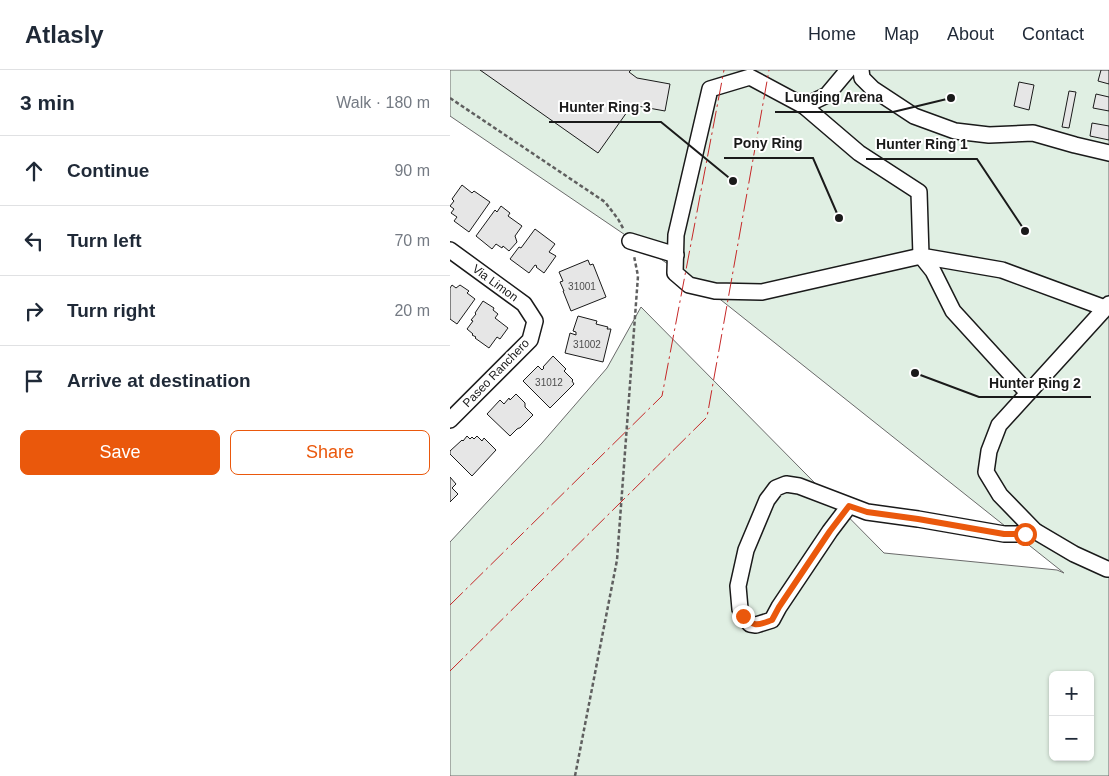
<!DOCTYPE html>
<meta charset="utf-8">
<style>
:root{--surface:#fff;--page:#f6f6f7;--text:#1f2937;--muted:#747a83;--line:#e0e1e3;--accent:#ea580c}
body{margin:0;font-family:Helvetica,sans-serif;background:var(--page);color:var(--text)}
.controls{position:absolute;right:15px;bottom:15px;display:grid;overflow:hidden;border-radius:8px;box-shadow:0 1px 4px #0004}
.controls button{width:45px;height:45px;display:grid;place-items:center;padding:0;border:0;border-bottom:1px solid var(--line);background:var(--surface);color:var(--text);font:25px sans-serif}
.stop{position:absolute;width:15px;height:15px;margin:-11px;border:4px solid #ea580c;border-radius:50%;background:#fff}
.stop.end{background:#ea580c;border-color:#fff;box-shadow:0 1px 5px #0008}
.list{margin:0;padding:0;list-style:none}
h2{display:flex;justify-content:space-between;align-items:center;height:65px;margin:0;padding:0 20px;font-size:21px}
h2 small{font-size:16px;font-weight:400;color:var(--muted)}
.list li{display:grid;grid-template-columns:32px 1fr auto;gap:15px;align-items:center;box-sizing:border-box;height:70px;padding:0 20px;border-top:1px solid var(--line)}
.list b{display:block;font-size:19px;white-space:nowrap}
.list em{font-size:16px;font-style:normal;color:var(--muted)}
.actions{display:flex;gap:10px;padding:15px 20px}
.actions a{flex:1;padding:11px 0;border:1px solid var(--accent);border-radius:8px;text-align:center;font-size:18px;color:var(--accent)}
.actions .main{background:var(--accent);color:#fff}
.icon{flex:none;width:28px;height:28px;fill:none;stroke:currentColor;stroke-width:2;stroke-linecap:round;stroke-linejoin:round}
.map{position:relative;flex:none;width:659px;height:706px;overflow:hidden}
header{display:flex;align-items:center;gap:30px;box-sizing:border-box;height:70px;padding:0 25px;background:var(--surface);border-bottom:1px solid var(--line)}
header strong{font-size:24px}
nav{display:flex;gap:28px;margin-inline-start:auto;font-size:18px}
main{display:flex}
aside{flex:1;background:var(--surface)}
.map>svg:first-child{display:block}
.green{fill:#e0efe3;stroke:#6a6a6a;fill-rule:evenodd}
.building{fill:#e6e6e6;stroke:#1a1a1a}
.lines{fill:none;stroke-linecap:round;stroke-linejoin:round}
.minor-casing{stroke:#1a1a1a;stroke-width:18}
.path{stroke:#5f5f5f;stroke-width:2.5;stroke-dasharray:4 2.5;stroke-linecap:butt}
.minor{stroke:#fff;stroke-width:15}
.power{stroke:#c62828;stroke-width:1;stroke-dasharray:18 4 2.5 4;stroke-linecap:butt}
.route{stroke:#ea580c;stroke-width:6}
.labels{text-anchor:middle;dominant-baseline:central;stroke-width:4;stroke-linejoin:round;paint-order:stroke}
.number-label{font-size:10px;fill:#4d4d4d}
.street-label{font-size:12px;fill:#1a1a1a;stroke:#fff}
.leader{fill:none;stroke:#1a1a1a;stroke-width:2}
.callout-dot{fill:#1a1a1a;stroke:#fff;stroke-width:2}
.callout-label{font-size:14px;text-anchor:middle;font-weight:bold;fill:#1a1a1a;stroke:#fff;stroke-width:4;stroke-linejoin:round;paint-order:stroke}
</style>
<header>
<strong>Atlasly</strong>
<nav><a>Home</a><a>Map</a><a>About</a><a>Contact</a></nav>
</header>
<main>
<aside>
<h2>3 min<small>Walk · 180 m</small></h2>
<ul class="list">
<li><svg class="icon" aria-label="ahead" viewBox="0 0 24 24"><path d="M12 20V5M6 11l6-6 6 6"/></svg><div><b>Continue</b></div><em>90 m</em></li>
<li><svg class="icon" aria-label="left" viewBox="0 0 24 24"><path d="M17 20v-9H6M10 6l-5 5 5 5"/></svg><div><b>Turn left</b></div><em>70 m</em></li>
<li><svg class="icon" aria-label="right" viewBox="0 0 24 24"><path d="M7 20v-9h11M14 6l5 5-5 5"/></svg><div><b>Turn right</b></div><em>20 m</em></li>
<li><svg class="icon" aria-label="arrive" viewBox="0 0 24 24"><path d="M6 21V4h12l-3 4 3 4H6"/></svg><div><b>Arrive at destination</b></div></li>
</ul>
<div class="actions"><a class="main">Save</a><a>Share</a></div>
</aside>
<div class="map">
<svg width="659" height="706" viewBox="0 0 659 706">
<rect width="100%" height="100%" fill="#fff"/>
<path class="green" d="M 0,0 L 659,0 L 659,706 L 0,706 L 0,472 L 92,373 L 157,298 L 191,237 L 434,483 L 607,500 L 614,503 L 271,230 L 0,46 ZM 603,605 L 640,605 L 640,687 L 603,687 Z"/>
<g class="building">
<polygon points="30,0 181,0 179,2 187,8 220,14 215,41 182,35 148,83"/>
<polygon points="651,0 659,0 659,14 648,11"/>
<polygon points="569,12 584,15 579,40 564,36"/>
<polygon points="619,21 626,22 619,58 612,57"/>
<polygon points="646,24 659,27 659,41 643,38"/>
<polygon points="642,53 659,56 659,70 640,66"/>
<polygon points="12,115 22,123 24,121 40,132 19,162 4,151 7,147 1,143 4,139 0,136 4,131 2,129"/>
<polygon points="51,136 60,143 58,146 72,156 65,166 67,172 59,181 53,176 52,178 46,174 42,179 26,166 45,140 47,142"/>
<polygon points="85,159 105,174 99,182 106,186 94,203 86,197 87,196 85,195 79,203 60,189 69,177 71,178"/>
<polygon points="138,190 140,195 143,194 156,227 121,241 113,221 114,221 110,212 113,211 109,202"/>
<polygon points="2,215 6,218 10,215 19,221 17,223 25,229 7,254 0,249 0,218"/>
<polygon points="33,231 44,238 43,240 48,244 45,248 58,258 50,269 47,267 39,278 25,268 26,267 22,265 23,264 17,259 23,251 21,250 26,244 25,243"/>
<polygon points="128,246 147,251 146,254 158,257 157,259 161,259 153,292 115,283 120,263 126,265 126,262 123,261"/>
<polygon points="103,286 116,299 114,301 123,310 122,311 124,314 100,338 73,311 88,296 92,300 94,298 93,297"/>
<polygon points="66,324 75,333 75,337 83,345 70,358 69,358 67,359 60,366 37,344 50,330 54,334 59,328 60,330"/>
<polygon points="17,366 20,369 22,367 24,369 27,366 32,371 34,368 46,380 22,406 0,384 0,381 12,370 13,371"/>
<polygon points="0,407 6,414 2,418 8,424 0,432"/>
</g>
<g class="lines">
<defs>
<g id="minor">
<polyline points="398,0 377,25 354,36 300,7 260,19 226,165 225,203 239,215 265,221 312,222 471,186 483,201 503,241 578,323"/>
<polyline points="411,0 412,8 423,19 464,46 505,61 539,65 583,63 625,75 659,83"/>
<polyline points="354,36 409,83 469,122 471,186 552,200 655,238"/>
<polyline points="180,171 226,185"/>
<path id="s1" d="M 0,180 L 74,234 L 85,251 L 80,270 L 0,350"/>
<polyline points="659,234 549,355 539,381 536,402 550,425 585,461 624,484 657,499 659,499"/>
<polyline points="399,436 380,461 329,537 322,550 306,555 300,554 293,546 290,539 288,516 296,480 317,430 326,418 336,414 349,416 417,442 468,449 554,464 575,464 585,461"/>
</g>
</defs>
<use href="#minor" class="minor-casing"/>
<g class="path">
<polyline points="0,28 155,132 168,149 174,160"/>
<polyline points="125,706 167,490 188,206 184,186"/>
</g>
<use href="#minor" class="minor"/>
<g class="power">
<polyline points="0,535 212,326 274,0"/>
<polyline points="0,601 257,347 319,0"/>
</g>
</g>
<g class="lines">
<path class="route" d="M 293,546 C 305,558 308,555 322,550 L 329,537 L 380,461 L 399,436 L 417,442 L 468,449 L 554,464 L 575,464"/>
</g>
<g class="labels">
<g class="number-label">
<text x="132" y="216">31001</text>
<text x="137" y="274">31002</text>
<text x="99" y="312">31012</text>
</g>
<g class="street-label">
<text stroke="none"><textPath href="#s1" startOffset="56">Via Limon</textPath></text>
<text transform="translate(46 303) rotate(-46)">Paseo Ranchero</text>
</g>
</g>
<path class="leader" d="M501 28L443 42H325M283 111L211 52H99M389 148L363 88H274M575 161L527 89H416M465 303L529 327H641"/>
<g class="callout-dot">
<circle cx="501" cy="28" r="5"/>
<circle cx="283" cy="111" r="5"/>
<circle cx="389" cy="148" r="5"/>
<circle cx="575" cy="161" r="5"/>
<circle cx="465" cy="303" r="5"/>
</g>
<g class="callout-label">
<text x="384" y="32">Lunging Arena</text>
<text x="155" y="42">Hunter Ring 3</text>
<text x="318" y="78">Pony Ring</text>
<text x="472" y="79">Hunter Ring 1</text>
<text x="585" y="318">Hunter Ring 2</text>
</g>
</svg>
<div class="controls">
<button>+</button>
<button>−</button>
</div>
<div class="stop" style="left:575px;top:464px"></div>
<div class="stop end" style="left:293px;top:546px"></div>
</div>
</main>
